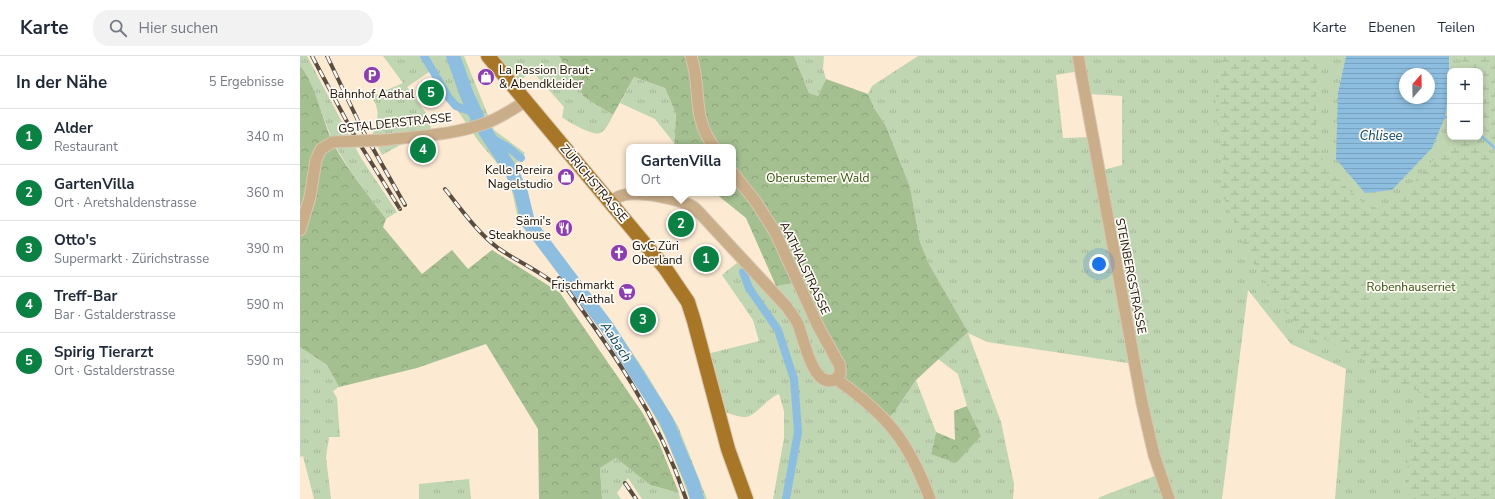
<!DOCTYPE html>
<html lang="de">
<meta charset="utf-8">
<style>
:root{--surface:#fff;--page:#f2f2f3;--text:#1f2937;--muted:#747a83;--line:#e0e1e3;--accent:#0b8043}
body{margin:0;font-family:"Nunito Sans",sans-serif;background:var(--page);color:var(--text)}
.controls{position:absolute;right:12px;top:12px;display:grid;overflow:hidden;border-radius:8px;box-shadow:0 2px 6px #0003}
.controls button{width:36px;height:36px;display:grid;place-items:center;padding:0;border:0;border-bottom:1px solid var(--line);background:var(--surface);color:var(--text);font:20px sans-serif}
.compass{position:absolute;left:1099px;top:12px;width:36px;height:36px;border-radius:50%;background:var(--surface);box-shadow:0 2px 6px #0003;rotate:20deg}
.you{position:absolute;left:799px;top:208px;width:14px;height:14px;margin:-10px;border:3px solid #fff;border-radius:50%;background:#1a73e8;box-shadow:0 0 0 6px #1a73e833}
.badge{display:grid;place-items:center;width:26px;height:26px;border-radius:50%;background:var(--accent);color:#fff;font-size:13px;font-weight:700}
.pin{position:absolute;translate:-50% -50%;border:2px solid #fff;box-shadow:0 1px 4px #0006}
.popup{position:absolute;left:326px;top:88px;width:110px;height:52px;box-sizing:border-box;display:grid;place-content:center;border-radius:8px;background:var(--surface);filter:drop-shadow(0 1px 3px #0005);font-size:13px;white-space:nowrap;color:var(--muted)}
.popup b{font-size:15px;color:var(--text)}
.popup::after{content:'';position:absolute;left:50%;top:100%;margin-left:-8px;border:8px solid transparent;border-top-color:var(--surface)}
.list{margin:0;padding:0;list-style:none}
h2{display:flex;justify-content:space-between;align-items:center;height:52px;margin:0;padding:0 16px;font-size:17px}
h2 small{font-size:13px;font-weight:400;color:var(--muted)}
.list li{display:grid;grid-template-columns:26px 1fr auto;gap:12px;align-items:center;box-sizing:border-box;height:56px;padding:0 16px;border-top:1px solid var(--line)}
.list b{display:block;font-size:15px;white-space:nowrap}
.list p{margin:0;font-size:13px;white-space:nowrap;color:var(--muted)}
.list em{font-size:13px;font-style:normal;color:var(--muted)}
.icon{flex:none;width:22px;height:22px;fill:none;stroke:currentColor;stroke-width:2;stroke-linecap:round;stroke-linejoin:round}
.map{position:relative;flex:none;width:1195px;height:443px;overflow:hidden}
header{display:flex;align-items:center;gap:24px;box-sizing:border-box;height:56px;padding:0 20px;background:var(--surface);border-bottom:1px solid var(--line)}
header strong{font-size:19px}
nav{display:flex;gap:22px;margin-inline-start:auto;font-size:14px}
.search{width:280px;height:36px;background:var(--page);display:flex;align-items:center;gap:10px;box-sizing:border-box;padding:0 14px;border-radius:16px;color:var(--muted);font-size:15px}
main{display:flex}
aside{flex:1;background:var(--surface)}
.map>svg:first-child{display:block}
.grass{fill:url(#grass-tufts);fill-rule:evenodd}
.forest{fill:url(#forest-crowns)}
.wetland{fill:url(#wetland-marsh)}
.water{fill:url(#water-rules);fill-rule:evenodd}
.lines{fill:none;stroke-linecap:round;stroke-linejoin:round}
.stream{stroke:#8dbee0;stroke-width:2.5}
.canal{stroke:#8dbee0;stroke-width:8}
.river{stroke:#8dbee0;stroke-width:14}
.minor-casing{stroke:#d8c7b2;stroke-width:13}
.major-casing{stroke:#d8c7b2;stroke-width:16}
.minor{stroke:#c9ae89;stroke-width:11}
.major{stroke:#a77626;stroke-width:14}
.rail-casing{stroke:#584d40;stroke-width:4}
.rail{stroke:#fefaf4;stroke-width:2.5;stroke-dasharray:8;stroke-linecap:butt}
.minor-bridge-casing{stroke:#d8c7b2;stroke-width:13;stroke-linecap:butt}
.minor-bridge{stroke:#c9ae89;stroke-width:11}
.labels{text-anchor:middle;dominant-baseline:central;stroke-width:3.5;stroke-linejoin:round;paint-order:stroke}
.poi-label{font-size:12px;fill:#160e05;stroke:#fefaf4;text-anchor:end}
.street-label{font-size:12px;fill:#160e05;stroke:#fefaf4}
.park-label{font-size:12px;fill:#2f500b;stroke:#fefaf4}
.water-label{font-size:13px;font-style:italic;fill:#024263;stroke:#fefaf4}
</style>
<header>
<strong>Karte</strong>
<div class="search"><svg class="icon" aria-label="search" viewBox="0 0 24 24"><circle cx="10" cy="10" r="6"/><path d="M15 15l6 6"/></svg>Hier suchen</div>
<nav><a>Karte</a><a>Ebenen</a><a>Teilen</a></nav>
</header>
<main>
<aside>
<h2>In der Nähe<small>5 Ergebnisse</small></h2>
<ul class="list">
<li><span class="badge">1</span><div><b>Alder</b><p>Restaurant</p></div><em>340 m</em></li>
<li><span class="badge">2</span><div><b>GartenVilla</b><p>Ort · Aretshaldenstrasse</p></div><em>360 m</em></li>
<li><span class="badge">3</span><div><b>Otto's</b><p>Supermarkt · Zürichstrasse</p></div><em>390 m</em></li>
<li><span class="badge">4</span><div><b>Treff-Bar</b><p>Bar · Gstalderstrasse</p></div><em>590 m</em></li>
<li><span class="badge">5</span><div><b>Spirig Tierarzt</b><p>Ort · Gstalderstrasse</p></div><em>590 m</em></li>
</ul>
</aside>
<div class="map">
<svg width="1195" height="443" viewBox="0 0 1195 443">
<defs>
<pattern id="grass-tufts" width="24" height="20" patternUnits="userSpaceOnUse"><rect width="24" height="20" fill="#c0d5b1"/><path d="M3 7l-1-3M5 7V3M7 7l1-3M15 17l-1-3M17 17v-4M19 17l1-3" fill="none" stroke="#a4b697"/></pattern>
<pattern id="forest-crowns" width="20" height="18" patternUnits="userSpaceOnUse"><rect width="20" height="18" fill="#a4bf90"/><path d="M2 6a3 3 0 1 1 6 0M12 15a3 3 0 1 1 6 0" fill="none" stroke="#8ca37b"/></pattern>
<pattern id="wetland-marsh" width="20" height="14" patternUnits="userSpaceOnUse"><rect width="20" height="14" fill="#c0d5b1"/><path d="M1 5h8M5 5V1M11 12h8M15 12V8" fill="none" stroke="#a4b697"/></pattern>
<pattern id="water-rules" width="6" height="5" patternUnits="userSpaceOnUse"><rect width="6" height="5" fill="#8dbee0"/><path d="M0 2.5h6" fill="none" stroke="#79a2bf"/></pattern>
</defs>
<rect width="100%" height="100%" fill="#fdead3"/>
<g class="grass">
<polygon points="0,0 7,0 61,102 97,156 86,163 51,116 33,86 17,44 0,10"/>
<path d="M 83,0 L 164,0 L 194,74 L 225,97 L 215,109 L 222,123 L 232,164 L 311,265 L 344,314 L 378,370 L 407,443 L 390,443 L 367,384 L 335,323 L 296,265 L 218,163 L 209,121 L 179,86 L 149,42 L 132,14 L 107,31 L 129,61 L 132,78 L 115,81 L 82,99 L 72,79 C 78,67 81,52 71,41 L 103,27 Z"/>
<path d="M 188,0 L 259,0 L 284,41 L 313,59 C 310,65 306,75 300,77 C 293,80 268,66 262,61 L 264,51 L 232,15 L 214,30 Z"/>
<polygon points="494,0 524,0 523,13 526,23 518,40 509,37"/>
<path d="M 618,0 L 1046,0 L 1038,36 L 1145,61 L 1150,30 L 1150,81 L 1180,81 L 1180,15 L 1150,15 L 1149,0 L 1195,0 L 1195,443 L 1035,443 L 1046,313 L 991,288 L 948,234 L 922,443 L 798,443 L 800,441 L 860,418 L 834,308 L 687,286 L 668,277 L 701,366 L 714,428 L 713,443 L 473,443 L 484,382 L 484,355 L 479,338 C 467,342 455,361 445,361 C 437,361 426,356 417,354 L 403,299 L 459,285 L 453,264 L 422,219 L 443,202 L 471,233 L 476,230 L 498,225 L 595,355 L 616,324 L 636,376 L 631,398 L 681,380 L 667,350 L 658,318 L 638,303 L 668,276 L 629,208 L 620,186 L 610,131 L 586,70 L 574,52 L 568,38 L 572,30 ZM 780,15 L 789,38 L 822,40 L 822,109 L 803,114 L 792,81 L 763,82 L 756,19 Z"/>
<polygon points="334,21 365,32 376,58 374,87 355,63 320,47"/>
<polygon points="0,291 27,309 39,331 33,335 37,342 40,381 29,381 26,401 31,443 14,443 3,400 0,401"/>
<polygon points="316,402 350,429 379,437 380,443 342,443 328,422 317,437 321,443 302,443 300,412"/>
<polygon points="169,423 171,443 119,443 119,428"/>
</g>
<g class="forest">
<polygon points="259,0 494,0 509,37 518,40 526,23 568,38 574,52 586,70 610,131 620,186 629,208 668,276 616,324 595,355 586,364 540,318 498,226 476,230 446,162 415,137 433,137 433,91 374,91 376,58 365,32 334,21 313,59 284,41"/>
<path d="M 0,10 C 15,27 23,66 33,87 C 47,114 68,138 86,163 L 83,171 L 122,218 L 152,194 L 168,213 L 192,194 L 254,233 L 260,237 L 342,356 L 359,387 L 379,437 L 350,429 L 316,402 L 300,412 L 302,443 L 239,443 L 238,373 L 186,288 L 117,312 L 39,331 L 27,309 L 0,291 Z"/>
<polygon points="667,350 681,380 656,407 631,398 636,376 655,384 654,355"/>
</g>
<g class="wetland">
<path d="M 922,0 L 1018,0 L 1016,28 L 1016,71 L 1024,110 L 1060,144 L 1078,153 L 1098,145 L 1141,95 L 1159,81 C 1177,86 1187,97 1195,113 L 1195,443 L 1110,443 C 1100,414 1117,366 1125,338 L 1105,330 L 1062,302 L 998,270 L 989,261 L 975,242 L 946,195 L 920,132 L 924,112 L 916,58 L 916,37 Z"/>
<polygon points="1162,0 1195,0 1195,85 1180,70 1180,15 1161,15"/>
</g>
<path class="water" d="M 1046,0 L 1149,0 L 1150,30 L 1145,61 L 1132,92 L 1092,134 L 1065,137 L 1036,103 L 1038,36 ZM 1105,18 L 1129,18 L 1129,42 L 1105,42 Z"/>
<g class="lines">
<g class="stream">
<polyline points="1145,61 1150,62"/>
<polyline points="1180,79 1195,92"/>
</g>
<g class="canal">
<polyline points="124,0 149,42 156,50 175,57"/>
<polyline points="188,80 209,92 221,102"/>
<polyline points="443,216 449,232 478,274 494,323 498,376 486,443"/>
</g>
<g class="river">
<polyline points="153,0 167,39 177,61"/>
<polyline points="185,75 212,116 221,137 228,166 307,271 366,364 393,428 397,443"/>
</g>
<defs>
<g id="minor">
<path d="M 391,0 C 402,33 391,61 414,91"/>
<polyline points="778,0 842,347 854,399 869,443"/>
<path d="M 85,84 C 118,80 154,79 186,67 C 200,62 213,53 226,45"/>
<polyline points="433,117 456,146 475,176 518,270 540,310 540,318 536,323"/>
<path d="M 310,146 C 314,143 319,140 324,139 C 340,135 384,143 396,153 L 486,250 C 490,256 495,262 498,268 C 504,283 513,335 536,323 C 587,359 608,384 630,443"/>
<polyline points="0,174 10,141 16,104 21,93 33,86"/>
</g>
<polyline id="major" points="188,0 365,212 388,246 394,265 428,393 446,443"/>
</defs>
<use href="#minor" class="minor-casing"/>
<use href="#major" class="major-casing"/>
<use href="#minor" class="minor"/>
<use href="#major" class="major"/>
<defs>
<g id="rail">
<polyline points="12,0 53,77 100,153"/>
<polyline points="27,0 63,75 105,149"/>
<path d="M 145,133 C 161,153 177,176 198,192 C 219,207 243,216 262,234"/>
<path d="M 259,222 C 312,294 357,357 386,443"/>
<polyline points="325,427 336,443"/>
</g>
</defs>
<use href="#rail" class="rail-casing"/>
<use href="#rail" class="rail"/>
<defs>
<polyline id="minor-bridge" points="33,86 85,84"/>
</defs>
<use href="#minor-bridge" class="minor-bridge-casing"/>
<use href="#minor-bridge" class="minor-bridge"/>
</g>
<defs>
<symbol id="parking-disc" viewBox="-11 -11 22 22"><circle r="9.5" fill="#8d3eae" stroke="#fefaf4"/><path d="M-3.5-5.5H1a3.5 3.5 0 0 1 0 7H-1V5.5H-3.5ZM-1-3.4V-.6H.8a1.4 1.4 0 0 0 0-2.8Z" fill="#fff"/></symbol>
<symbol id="shop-disc" viewBox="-11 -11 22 22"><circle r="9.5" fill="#8d3eae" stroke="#fefaf4"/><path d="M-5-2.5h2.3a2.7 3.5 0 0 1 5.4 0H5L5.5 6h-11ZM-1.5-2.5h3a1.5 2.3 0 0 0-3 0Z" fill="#fff"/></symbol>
<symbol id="restaurant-disc" viewBox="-11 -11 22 22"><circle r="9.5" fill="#8d3eae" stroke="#fefaf4"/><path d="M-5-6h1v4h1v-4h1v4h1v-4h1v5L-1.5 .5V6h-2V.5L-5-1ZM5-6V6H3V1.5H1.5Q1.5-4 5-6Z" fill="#fff"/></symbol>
<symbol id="church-disc" viewBox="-11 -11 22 22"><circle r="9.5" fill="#8d3eae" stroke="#fefaf4"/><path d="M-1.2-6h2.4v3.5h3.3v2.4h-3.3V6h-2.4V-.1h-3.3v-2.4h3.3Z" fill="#fff"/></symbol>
<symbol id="supermarket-disc" viewBox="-11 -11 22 22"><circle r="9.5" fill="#8d3eae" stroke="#fefaf4"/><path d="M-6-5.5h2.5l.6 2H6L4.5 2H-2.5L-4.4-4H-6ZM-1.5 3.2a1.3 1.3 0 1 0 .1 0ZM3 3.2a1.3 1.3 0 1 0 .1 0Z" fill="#fff"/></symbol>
</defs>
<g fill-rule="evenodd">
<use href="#parking-disc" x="62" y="9" width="20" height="20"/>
<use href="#shop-disc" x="176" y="11" width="20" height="20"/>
<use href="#shop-disc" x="256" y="111" width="20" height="20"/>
<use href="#restaurant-disc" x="254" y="162" width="20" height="20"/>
<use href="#church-disc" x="309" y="187" width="20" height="20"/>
<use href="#supermarket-disc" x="317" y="226" width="20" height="20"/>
</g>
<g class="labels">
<g class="poi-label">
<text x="199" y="14" text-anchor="start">La Passion Braut-<tspan x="199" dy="14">&amp; Abendkleider</tspan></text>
<text x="72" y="38" text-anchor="middle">Bahnhof Aathal</text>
<text x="253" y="114">Kelle Pereira<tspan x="253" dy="14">Nagelstudio</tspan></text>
<text x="251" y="165">Sämi's<tspan x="251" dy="14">Steakhouse</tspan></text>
<text x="332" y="190" text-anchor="start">GvC Züri<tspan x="332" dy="14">Oberland</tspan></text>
<text x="314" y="229">Frischmarkt<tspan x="314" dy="14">Aathal</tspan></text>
</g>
<g class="street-label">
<text transform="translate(95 67) rotate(-6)">GSTALDERSTRASSE</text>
<text transform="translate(294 127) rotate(50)">ZÜRICHSTRASSE</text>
<text transform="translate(505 212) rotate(65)">AATHALSTRASSE</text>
<text transform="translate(831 220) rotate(79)">STEINBERGSTRASSE</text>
</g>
<g class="park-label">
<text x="518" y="122">Oberustemer Wald</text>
<text x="1111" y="231">Robenhauserriet</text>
</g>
<g class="water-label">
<text x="1081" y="80">Chlisee</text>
<text transform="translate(316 286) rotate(57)">Aabach</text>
</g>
</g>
</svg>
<div class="controls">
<button>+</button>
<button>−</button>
</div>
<svg class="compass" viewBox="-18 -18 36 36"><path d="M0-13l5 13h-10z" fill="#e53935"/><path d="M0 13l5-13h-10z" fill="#747a83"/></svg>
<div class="you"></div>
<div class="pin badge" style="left:406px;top:203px">1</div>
<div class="pin badge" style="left:381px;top:168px">2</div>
<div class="popup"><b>GartenVilla</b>Ort</div>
<div class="pin badge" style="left:343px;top:264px">3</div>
<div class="pin badge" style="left:123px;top:94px">4</div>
<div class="pin badge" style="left:131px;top:37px">5</div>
</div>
</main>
